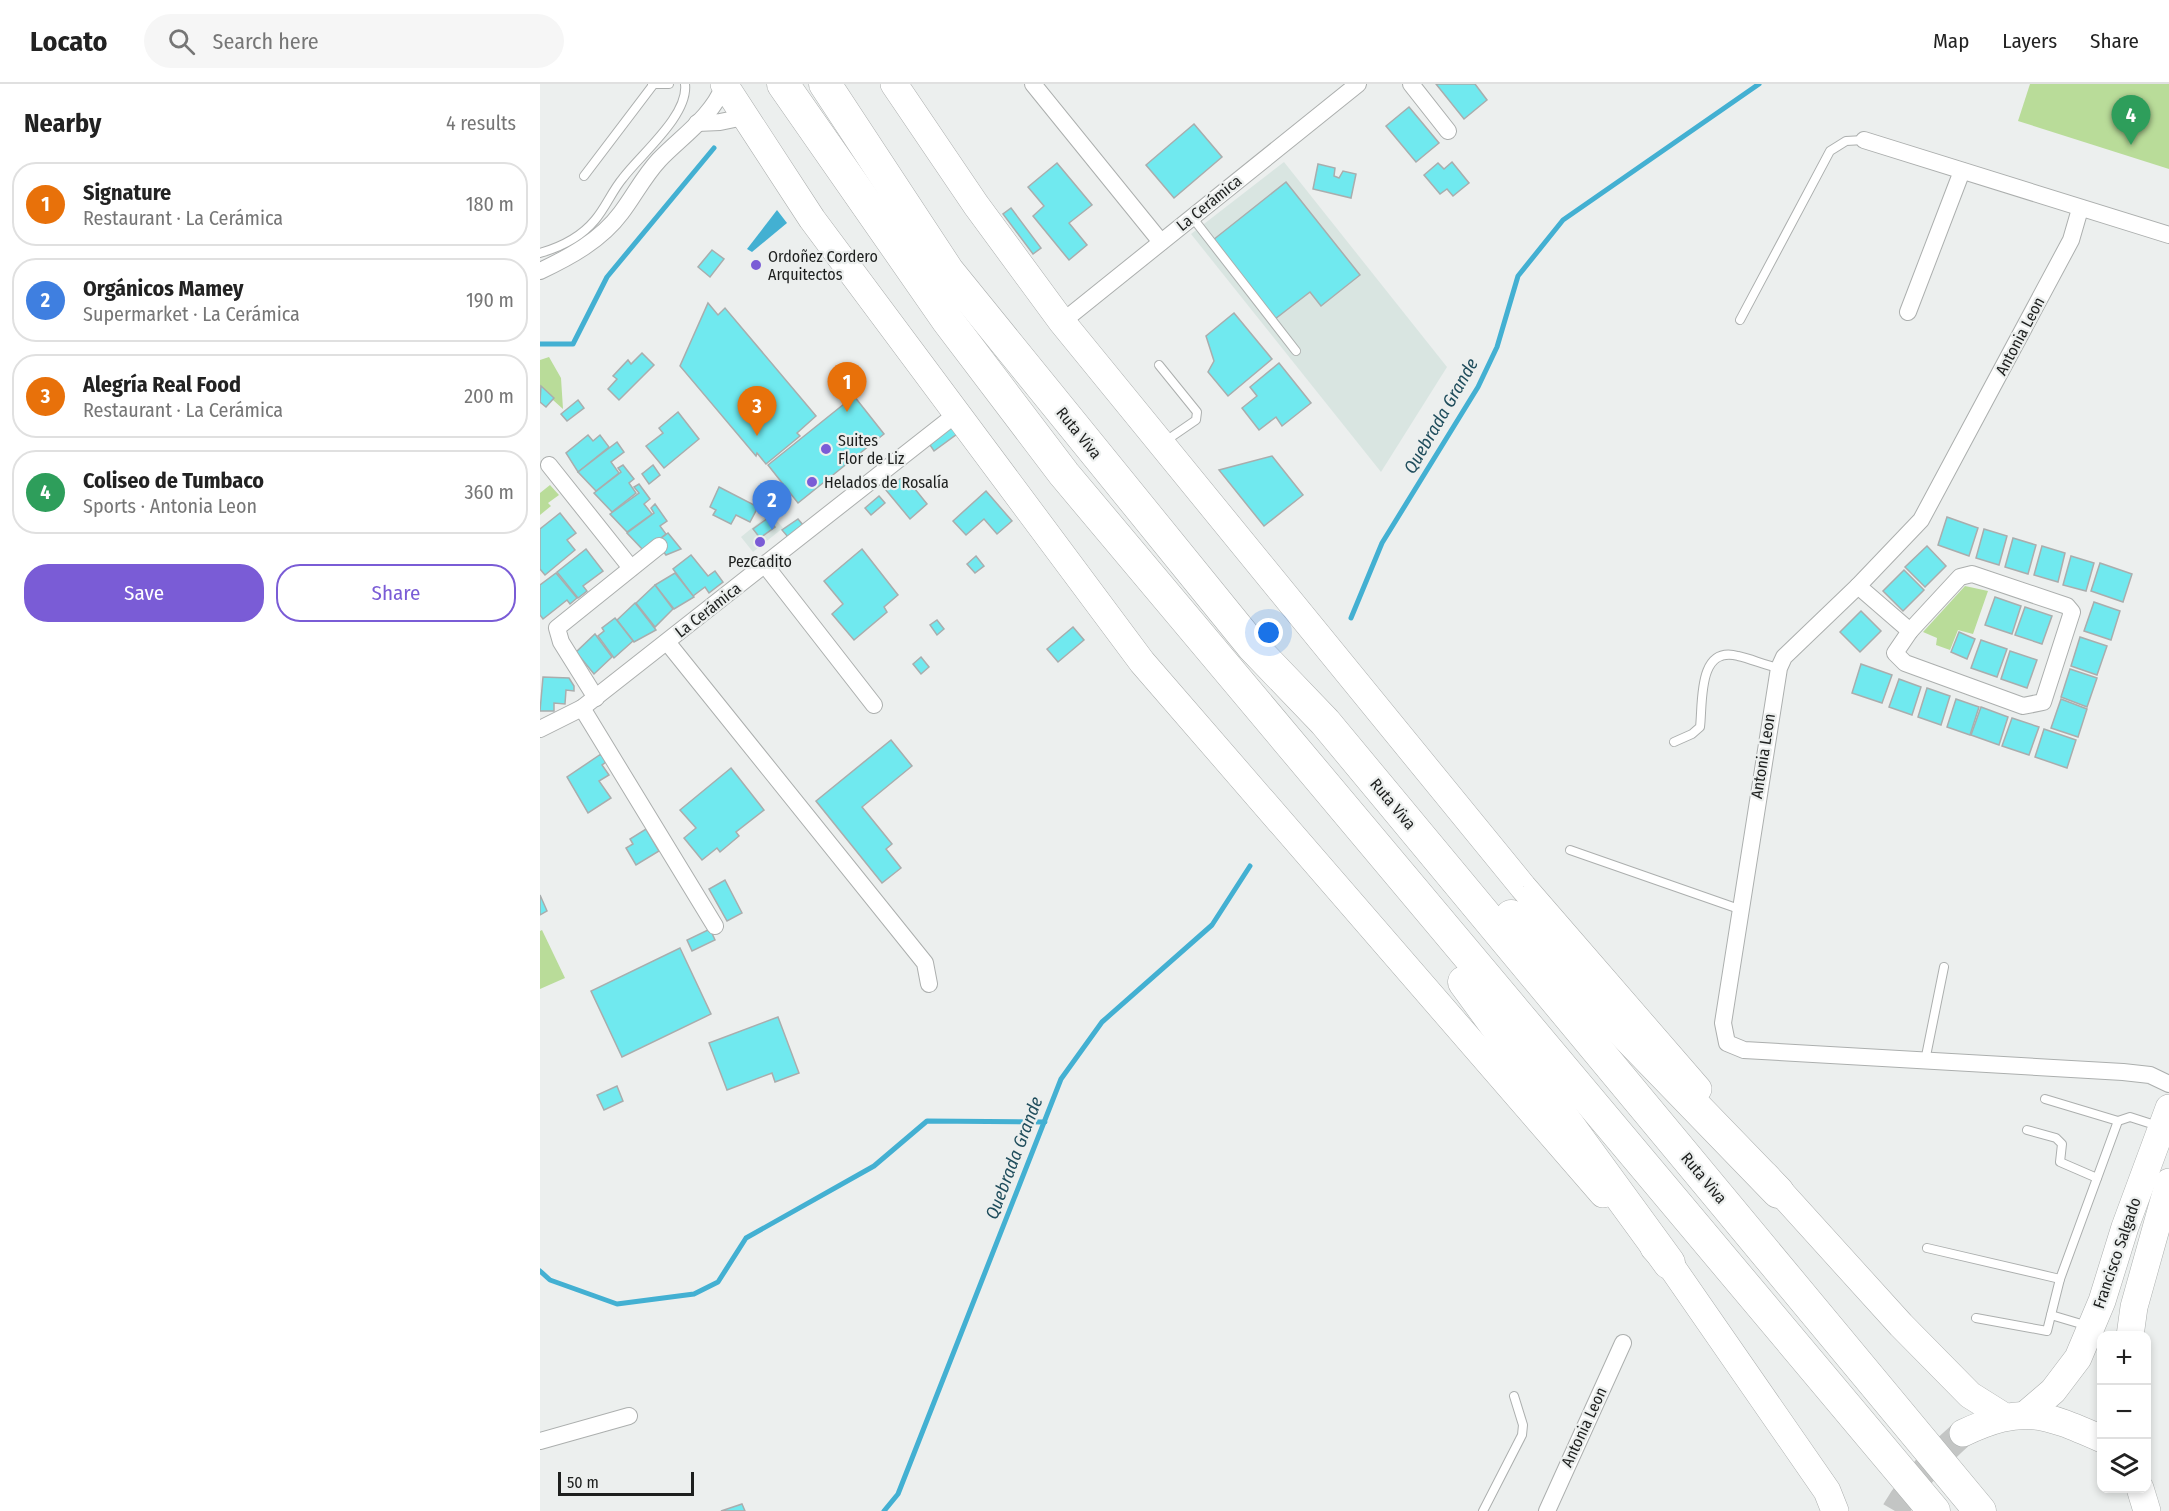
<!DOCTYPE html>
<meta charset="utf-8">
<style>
:root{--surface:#fff;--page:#f6f6f6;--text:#222;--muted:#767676;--line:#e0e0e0;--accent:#7a5cd6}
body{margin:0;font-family:"Fira Sans Condensed",sans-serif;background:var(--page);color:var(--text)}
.controls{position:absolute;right:18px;bottom:18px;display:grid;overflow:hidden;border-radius:12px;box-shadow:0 3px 9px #0003}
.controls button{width:54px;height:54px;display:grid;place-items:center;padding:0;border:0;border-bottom:2px solid var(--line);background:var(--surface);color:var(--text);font:30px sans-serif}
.scale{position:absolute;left:18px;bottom:15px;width:136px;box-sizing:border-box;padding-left:6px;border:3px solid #1d1f1e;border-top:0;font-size:16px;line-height:21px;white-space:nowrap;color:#1d1f1e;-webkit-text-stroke:4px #ecefee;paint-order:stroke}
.you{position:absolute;left:729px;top:549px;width:21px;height:21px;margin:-15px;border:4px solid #fff;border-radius:50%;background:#1a73e8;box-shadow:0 0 0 9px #1a73e833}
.badge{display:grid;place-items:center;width:39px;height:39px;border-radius:50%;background:var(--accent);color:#fff;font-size:20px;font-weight:700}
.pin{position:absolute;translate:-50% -50px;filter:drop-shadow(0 2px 3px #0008)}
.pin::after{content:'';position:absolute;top:32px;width:21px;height:18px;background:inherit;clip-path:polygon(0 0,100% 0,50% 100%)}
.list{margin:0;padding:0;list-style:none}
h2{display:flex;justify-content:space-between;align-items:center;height:78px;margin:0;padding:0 24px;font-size:26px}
h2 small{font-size:20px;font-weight:400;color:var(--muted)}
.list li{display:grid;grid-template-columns:39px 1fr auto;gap:18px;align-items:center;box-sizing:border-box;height:84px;margin:0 12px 12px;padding:0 12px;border:2px solid var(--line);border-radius:24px}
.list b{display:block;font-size:22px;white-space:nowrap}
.list p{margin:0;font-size:20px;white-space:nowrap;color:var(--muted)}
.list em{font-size:20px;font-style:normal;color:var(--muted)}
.actions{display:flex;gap:12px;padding:18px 24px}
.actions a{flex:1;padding:14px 0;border:2px solid var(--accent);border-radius:24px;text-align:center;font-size:21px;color:var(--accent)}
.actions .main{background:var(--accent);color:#fff}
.icon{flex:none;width:33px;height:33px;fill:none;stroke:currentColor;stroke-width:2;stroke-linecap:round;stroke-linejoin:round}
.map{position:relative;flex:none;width:1629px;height:1427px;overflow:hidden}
header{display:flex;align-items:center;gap:36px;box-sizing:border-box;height:84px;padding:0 30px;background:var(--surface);border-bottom:2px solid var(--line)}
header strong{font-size:28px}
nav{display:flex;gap:33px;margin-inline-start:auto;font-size:21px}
.search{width:420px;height:54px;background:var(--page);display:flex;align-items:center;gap:15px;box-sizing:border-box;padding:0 21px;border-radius:33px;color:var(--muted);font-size:22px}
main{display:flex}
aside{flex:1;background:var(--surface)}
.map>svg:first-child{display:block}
.built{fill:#d9e5e1}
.green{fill:#b9dc99}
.water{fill:#43b0d2}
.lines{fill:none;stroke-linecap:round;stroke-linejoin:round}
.stream{stroke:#43b0d2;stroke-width:5}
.building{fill:#70e9ef;stroke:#a9adad;stroke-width:1.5}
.primary-tunnel{stroke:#c3c5c4;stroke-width:27;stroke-dasharray:27 14;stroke-linecap:butt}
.lane-casing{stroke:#acafae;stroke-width:10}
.street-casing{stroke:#acafae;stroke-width:18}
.primary-casing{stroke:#acafae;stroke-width:28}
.highway-casing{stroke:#acafae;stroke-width:33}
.lane{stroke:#fff;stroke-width:8}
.street{stroke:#fff;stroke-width:16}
.primary{stroke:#fff;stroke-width:27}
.highway{stroke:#fff;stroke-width:32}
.poi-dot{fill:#7a5cd6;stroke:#ecefee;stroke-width:2}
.labels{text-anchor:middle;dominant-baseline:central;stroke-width:4.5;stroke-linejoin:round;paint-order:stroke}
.street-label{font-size:16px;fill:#1d1f1e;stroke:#ecefee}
.poi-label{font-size:16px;fill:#1d1f1e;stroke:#ecefee;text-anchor:start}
.water-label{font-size:18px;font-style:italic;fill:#1f4d5c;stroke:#ecefee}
</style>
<header>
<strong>Locato</strong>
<div class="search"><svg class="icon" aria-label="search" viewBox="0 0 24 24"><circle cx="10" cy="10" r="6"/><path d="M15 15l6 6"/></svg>Search here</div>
<nav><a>Map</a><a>Layers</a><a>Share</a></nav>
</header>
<main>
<aside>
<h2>Nearby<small>4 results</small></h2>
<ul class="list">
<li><span class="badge" style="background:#e8710a">1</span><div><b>Signature</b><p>Restaurant · La Cerámica</p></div><em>180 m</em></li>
<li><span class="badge" style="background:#3f7fe0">2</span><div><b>Orgánicos Mamey</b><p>Supermarket · La Cerámica</p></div><em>190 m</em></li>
<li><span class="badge" style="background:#e8710a">3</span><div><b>Alegría Real Food</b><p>Restaurant · La Cerámica</p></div><em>200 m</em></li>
<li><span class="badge" style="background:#2e9e5b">4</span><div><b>Coliseo de Tumbaco</b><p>Sports · Antonia Leon</p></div><em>360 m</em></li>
</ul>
<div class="actions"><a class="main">Save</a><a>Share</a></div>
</aside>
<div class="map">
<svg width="1629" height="1427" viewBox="0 0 1629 1427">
<rect width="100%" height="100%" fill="#ecefee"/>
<g class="built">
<polygon points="744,78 907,283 841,388 651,150"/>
<polygon points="230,429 243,444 213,468 201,453"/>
</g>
<g class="green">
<polygon points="1490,0 1629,0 1629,85 1478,37"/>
<polygon points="9,273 21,294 23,325 3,307 0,310 0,276"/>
<polygon points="10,401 19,411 8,419 11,422 0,431 0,409"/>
<polygon points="1425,502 1448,507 1433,550 1418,546 1410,566 1396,561 1397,554 1383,548"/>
<polygon points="2,846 25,894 0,905 0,847"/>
</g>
<polygon class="water" points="237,126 247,139 212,168 207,165"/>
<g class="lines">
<g class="stream">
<polyline points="0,260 33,260 67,193 174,64"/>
<polyline points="811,534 842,459 938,303 957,263 978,192 1023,136 1219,0"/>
<polyline points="0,1187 10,1196 77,1220 154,1210 178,1198 206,1154 334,1082 387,1037 505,1038"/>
<polyline points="344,1427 358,1410 521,995 562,938 672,841 710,782"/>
</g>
</g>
<g class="building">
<polygon points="896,0 935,0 947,16 924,35"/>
<polygon points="869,23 899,59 876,78 846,42"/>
<polygon points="654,40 682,73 634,114 606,81"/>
<polygon points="912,78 929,99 913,112 907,105 900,110 884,91 898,79 904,85"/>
<polygon points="517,79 552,121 529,139 547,161 529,176 493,132 504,122 488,103"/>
<polygon points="778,80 795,84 794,92 799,94 803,87 816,90 811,114 773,105"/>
<polygon points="746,98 820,191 781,222 770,208 735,235 673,156"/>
<polygon points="471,124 501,164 493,170 463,130"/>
<polygon points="172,166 184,175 170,193 158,183"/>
<polygon points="168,219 178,231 185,224 276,332 257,349 260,352 226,380 217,369 216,372 140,282"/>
<polygon points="694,229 732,275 688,312 668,288 674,277 666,252"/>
<polygon points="102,269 114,281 79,316 68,305 77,295 73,292 88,276 91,280"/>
<polygon points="739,279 771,319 742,342 736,333 719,346 702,324 717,312 710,303"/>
<polygon points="1,302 14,314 6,323 0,318"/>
<polygon points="314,312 344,350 258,419 228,381"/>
<polygon points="38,316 44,324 27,337 21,330"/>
<polygon points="138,328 159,355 124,384 106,362 123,349 119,344"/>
<polygon points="408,338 417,350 394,367 386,355"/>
<polygon points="48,351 53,357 60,351 69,363 38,388 26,369"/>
<polygon points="77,358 84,368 71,378 79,389 56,407 38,388"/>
<polygon points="732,372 763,411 724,442 679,386"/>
<polygon points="83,381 94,395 89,399 96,409 72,428 54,409 81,388 78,384"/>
<polygon points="113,381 120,391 109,400 102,390"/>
<polygon points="361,394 368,403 371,400 387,420 370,435 346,406"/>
<polygon points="99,400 110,415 104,420 112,430 87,448 70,430 99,409 94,403"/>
<polygon points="179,403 218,423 210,438 196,431 191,440 173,431 176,426 170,423"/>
<polygon points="446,407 472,437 457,450 444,435 426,451 413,437"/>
<polygon points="339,412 345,419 331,431 325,424"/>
<polygon points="115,420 127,437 120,442 126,450 104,467 87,449 114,429 111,424"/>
<polygon points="20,429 36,449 27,456 35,466 5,491 0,485 0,445"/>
<polygon points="1407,433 1438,444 1429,472 1398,461"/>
<polygon points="228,434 235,443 220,454 213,445"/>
<polygon points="258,435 263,441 248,453 242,446"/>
<polygon points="1444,445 1467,452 1459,481 1436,474"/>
<polygon points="128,449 141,465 126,471 116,458"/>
<polygon points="1473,454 1496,461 1488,490 1465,483"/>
<polygon points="1387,462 1406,482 1385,503 1365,483"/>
<polygon points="1502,462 1525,469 1518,498 1494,491"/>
<polygon points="46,465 63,487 43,502 47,507 38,514 17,488"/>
<polygon points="322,465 358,511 344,523 347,528 314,556 292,530 303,520 284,497"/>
<polygon points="151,471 168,492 175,487 183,498 169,509 165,503 153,512 133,485"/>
<polygon points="436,472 444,482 435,489 427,480"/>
<polygon points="1531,472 1554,479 1546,507 1523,501"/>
<polygon points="1560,479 1592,490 1583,518 1551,507"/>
<polygon points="1364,486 1384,506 1363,527 1343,507"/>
<polygon points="16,489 37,514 30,520 27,516 3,535 0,531 0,501"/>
<polygon points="135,489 154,513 134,525 115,501"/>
<polygon points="115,501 133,525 115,543 96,519"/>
<polygon points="1455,513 1481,522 1472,550 1445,541"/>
<polygon points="1554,518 1580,527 1571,556 1544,547"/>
<polygon points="95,519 116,546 94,558 77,536"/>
<polygon points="1485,523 1512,532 1502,560 1475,551"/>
<polygon points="1321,527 1341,547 1320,568 1300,548"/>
<polygon points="75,534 93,557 74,574 58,552 64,547 62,544"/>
<polygon points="397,536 404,545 397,551 390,541"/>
<polygon points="533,543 544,556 518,578 507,565"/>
<polygon points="1419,548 1435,555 1427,575 1411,568"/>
<polygon points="55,550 72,573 54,590 36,568"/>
<polygon points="1540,553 1567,562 1557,591 1531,582"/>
<polygon points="1441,556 1467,565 1457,593 1431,584"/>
<polygon points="1470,567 1497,576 1487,604 1461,595"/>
<polygon points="381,573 389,583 381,590 373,580"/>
<polygon points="1321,580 1352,591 1342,619 1312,609"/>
<polygon points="1530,585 1557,594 1547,623 1521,613"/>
<polygon points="3,593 29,594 34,602 34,607 26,606 25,620 14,619 14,627 0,627"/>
<polygon points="1359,595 1381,603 1372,631 1349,623"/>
<polygon points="1387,604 1410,612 1401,641 1378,633"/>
<polygon points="1416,615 1439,623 1430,651 1407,643"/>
<polygon points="1521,615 1547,625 1538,653 1511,644"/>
<polygon points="1441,623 1468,633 1459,661 1431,651"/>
<polygon points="1472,634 1499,643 1489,671 1462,662"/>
<polygon points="1504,645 1536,656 1527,684 1495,673"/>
<polygon points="351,656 372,682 322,723 352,760 346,765 361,784 342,799 276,717"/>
<polygon points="61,670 66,678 62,681 69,691 59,697 71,714 48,729 27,693"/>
<polygon points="191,684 224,726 196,748 199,752 180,768 177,764 162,776 144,754 156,744 140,726"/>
<polygon points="106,745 119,767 96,781 86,764 93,760 90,755"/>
<polygon points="185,796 202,829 187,837 169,805"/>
<polygon points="0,811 7,827 0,831"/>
<polygon points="170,845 175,856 152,867 147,856"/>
<polygon points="140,864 171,930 82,973 51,907"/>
<polygon points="238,933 259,989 235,998 232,989 187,1006 169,959"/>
<polygon points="77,1002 83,1017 64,1026 57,1011"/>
<polygon points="202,1420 205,1427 181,1427"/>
</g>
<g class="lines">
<path class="primary-tunnel" d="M 1355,1427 C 1373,1396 1396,1373 1423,1349"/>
<defs>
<g id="lane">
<polyline points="112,0 129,0"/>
<polyline points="44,92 113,1"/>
<polyline points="652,133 756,267"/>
<path d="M 0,169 C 21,163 41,153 55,136 C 66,123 72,107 83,94 C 101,70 149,31 145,0"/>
<polyline points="1200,236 1290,67 1306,57 1324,56"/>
<polyline points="619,281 657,328 656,336 624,358"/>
<path d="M 1134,658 L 1152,650 L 1160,643 C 1163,620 1157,561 1198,572 C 1212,575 1224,581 1239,584"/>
<polyline points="1030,766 1199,825"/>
<polyline points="1385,977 1404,883"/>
<polyline points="1505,1015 1578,1037"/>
<polyline points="1487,1046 1516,1054 1522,1060 1520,1078 1557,1094"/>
<polyline points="1387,1164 1520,1195"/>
<polyline points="1511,1231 1548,1242"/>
<polyline points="1436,1234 1507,1247 1520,1195 1578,1037 1590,1033 1618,1042"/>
<polyline points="943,1427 982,1351 983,1341 974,1312"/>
</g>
<g id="street">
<polyline points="493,0 621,158"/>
<polyline points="871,0 908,47"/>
<polyline points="157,39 180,38 204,33"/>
<polyline points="1324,56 1629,151"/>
<polyline points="1540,125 1531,156 1381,436 1318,502 1244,573 1239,584 1183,939 1187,959 1204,966 1583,988 1610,991 1629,1000"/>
<path d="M 0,187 C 30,173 61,156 81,129 C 94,112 104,92 119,76 C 141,53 173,32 184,1"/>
<polyline points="1368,228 1422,87"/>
<polyline points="522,238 818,0"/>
<polyline points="9,381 91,484"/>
<polyline points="225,481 334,621"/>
<polygon points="1432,490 1527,522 1532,528 1503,618 1483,622 1365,579 1355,569 1370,547 1420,493"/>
<polyline points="1318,502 1370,547"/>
<polyline points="127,558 385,879 389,900"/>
<polyline points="56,614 21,558 17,544 119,462"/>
<polyline points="42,624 175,842"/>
<polyline points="0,645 42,624 415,331"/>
<polyline points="0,1357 89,1332"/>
<polyline points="1007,1427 1083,1259"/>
</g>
<g id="primary">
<polyline points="184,0 272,135 602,578 1063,1110"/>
<polyline points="354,0 436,121 522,238 983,803 1158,1005"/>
<polyline points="1226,1092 1361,1241 1430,1311 1465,1333"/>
<polyline points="1114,1164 1129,1179 1287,1407 1295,1427"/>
<polyline points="1590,1252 1594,1223 1629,1098"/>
<polyline points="1485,1331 1513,1307 1538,1274 1562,1217 1585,1143 1629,1024"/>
<path d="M 1423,1349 C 1483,1321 1503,1329 1562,1355"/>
<polyline points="1600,1404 1607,1427"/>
</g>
<g id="highway">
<polyline points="243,0 408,237 524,390 1394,1427"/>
<polyline points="285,0 408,187 713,563 785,638 1440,1427"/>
<polyline points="971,832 1238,1108"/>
<polyline points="924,898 1129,1179"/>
</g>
</defs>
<use href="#lane" class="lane-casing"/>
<use href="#street" class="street-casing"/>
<use href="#primary" class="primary-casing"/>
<use href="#highway" class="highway-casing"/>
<use href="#lane" class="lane"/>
<use href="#street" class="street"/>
<use href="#primary" class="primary"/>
<use href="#highway" class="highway"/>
</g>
<g class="poi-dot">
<circle cx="216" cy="181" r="6"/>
<circle cx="286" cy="365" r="6"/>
<circle cx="272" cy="398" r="6"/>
<circle cx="220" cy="458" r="6"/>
</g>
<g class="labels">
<g class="street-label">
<text transform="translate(669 119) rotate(-39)">La Cerámica</text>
<text transform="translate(1480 252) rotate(-62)">Antonia Leon</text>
<text transform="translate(539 349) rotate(51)">Ruta Viva</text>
<text transform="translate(168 526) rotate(-38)">La Cerámica</text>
<text transform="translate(1223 672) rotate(-81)">Antonia Leon</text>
<text transform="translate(853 720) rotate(50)">Ruta Viva</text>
<text transform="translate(1164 1094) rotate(50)">Ruta Viva</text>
<text transform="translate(1577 1169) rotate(-71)">Francisco Salgado</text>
<text transform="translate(1044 1343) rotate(-65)">Antonia Leon</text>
</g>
<g class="poi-label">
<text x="228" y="172">Ordoñez Cordero<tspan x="228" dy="18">Arquitectos</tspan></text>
<text x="298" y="356">Suites<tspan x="298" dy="18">Flor de Liz</tspan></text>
<text x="284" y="398">Helados de Rosalía</text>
<text x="220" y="477" text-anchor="middle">PezCadito</text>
</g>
<g class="water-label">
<text transform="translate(901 332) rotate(-60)">Quebrada Grande</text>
<text transform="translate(474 1074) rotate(-69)">Quebrada Grande</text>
</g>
</g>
</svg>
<div class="controls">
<button>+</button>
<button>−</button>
<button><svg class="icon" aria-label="layers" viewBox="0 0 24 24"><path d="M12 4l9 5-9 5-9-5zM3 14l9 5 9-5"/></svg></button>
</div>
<div class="scale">50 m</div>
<div class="you"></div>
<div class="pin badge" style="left:307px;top:328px;background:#e8710a">1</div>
<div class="pin badge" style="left:232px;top:446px;background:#3f7fe0">2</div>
<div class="pin badge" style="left:217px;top:352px;background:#e8710a">3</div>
<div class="pin badge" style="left:1591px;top:61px;background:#2e9e5b">4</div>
</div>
</main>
